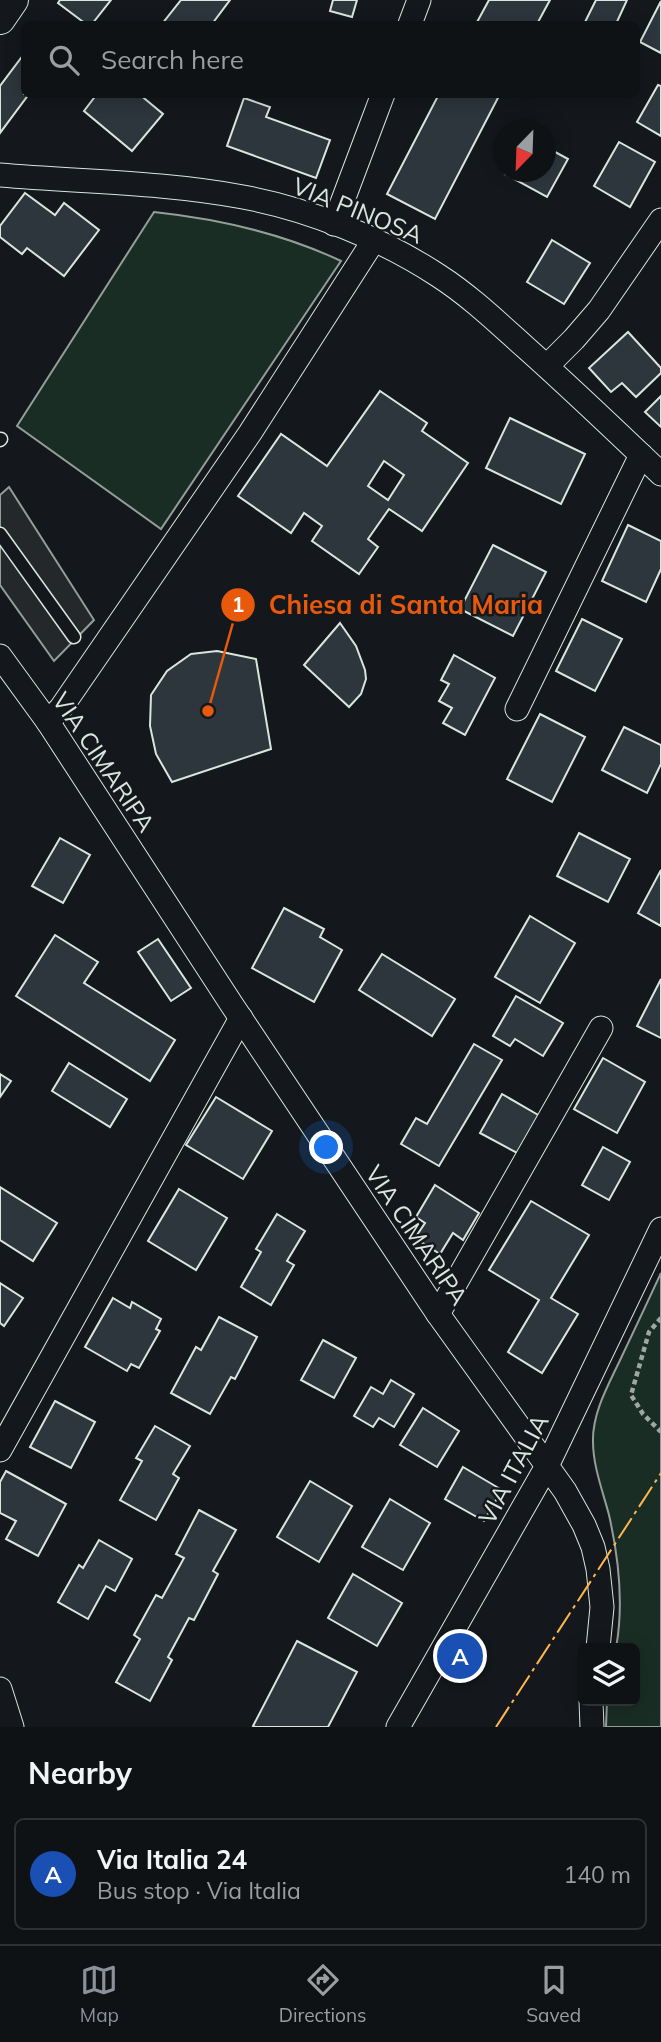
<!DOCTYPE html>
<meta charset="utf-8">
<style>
:root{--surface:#0f1215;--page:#1d2022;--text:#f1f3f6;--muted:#9b9ea0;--line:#2f3234;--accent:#8c9099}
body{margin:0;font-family:Mulish,sans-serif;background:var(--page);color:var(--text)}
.controls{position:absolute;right:21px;bottom:21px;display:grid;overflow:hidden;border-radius:10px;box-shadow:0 4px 18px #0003}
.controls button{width:63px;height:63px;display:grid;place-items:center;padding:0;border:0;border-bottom:2px solid var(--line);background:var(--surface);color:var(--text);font:35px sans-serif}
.compass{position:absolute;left:493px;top:119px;width:63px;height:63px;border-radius:50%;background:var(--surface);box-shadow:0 4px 18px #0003;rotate:203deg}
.you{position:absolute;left:327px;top:1148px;width:24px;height:24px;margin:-18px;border:5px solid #fff;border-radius:50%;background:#1a73e8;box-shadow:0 0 0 10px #1a73e833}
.badge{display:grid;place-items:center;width:46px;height:46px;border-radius:50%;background:var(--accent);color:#fff;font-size:23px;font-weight:700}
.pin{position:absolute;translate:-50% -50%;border:4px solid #fff;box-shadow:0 2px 7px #0006}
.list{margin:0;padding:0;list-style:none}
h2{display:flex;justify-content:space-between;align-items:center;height:91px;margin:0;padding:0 28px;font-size:30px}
h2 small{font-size:23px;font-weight:400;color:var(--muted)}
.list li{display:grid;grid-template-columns:46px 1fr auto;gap:21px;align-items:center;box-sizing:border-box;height:112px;margin:0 14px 14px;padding:0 14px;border:2px solid var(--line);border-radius:10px}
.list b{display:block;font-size:26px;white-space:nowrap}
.list p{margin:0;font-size:23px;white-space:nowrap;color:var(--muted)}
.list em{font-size:23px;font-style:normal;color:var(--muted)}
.icon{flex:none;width:38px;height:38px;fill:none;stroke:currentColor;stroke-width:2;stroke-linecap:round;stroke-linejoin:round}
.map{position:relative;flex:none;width:661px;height:1727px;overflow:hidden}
.search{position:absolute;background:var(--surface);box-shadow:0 4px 18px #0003;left:21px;right:21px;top:21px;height:77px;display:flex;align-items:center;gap:18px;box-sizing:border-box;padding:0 24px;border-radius:10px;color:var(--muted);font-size:26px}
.sheet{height:217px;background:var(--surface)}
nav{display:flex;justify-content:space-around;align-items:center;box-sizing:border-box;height:98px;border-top:2px solid var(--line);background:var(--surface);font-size:19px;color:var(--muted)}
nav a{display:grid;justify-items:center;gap:4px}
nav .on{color:var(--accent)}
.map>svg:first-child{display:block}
.green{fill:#1a2d24;stroke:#939e99;stroke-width:2}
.parking{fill:#24282b;stroke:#939e99;stroke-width:2}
.building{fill:#2c363c;stroke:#d8e6dc;stroke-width:2;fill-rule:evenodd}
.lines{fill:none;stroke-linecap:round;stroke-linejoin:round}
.service-casing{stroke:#d8e6dc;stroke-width:15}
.minor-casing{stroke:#d8e6dc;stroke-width:25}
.tertiary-casing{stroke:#d8e6dc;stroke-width:32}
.path{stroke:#9da8a2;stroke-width:4.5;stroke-dasharray:5 3.5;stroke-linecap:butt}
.service{stroke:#14181c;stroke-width:12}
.minor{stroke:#14181c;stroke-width:23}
.tertiary{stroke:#14181c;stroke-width:30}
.power{stroke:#ffb74d;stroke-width:2;stroke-dasharray:24 5 3.5 5;stroke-linecap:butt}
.labels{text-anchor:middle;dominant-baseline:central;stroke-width:5;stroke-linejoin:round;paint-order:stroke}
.street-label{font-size:24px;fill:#d8e6dc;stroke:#14181c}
.leader{fill:none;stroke:#e8590c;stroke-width:2.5}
.callout-dot{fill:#e8590c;stroke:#14181c;stroke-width:2.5}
.mark-label{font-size:21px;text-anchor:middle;font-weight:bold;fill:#fff}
.callout-label{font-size:26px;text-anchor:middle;font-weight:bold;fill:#e8590c;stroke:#14181c;stroke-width:5;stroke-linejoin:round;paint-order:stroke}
</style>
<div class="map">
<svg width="661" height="1727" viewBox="0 0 661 1727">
<rect width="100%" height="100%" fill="#14181c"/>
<g class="green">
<path d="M 154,212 C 219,219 282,233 341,261 L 161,529 L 17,426 Z"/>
<path d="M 661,1273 L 661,1727 L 606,1727 L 607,1701 L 635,1701 L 635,1648 L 616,1648 C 624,1604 619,1559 609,1515 C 603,1492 593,1466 593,1442 C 592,1412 610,1382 622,1356 C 635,1329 648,1301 661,1273 Z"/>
</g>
<polygon class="parking" points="9,487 94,620 54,661 0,585 0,495"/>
<g class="building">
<polygon points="60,0 111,0 92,24 86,24 58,3"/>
<polygon points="181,0 230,0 212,24 162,24"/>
<polygon points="333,0 357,0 352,17 330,11"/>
<polygon points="489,0 550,0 537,24 476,24"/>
<polygon points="596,0 627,0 616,24 584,24"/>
<polygon points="661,1 661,53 640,42"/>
<polygon points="24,54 24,94 29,94 0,133 0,86"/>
<polygon points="658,85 661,86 661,136 637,122"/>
<polygon points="97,94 139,94 163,114 132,151 84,111"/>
<polygon points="439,94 500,94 435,219 387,194"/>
<polygon points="244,98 270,107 266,117 330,140 316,178 227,146"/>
<polygon points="619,142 655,162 630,207 594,186"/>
<polygon points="546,147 568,159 547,197 505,174 506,172 546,172"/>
<polygon points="25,193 55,215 64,203 99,230 64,276 27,248 22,254 0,237 0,226"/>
<polygon points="552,240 590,263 564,304 527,282"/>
<polygon points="628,332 661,368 661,373 636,397 622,383 611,392 589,368"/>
<path d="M 380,391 L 427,423 L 422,431 L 468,463 L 422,531 L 389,509 L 368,539 L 378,547 L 359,574 L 312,541 L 322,526 L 304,513 L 291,533 L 238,496 L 281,434 L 327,466 ZM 384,461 L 404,475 L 388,500 L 368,486 Z"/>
<polygon points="661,396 661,427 645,412"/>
<polygon points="510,418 585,454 561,504 486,468"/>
<polygon points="628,525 661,541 661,569 646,602 602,581"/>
<polygon points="493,545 546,572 513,636 460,609"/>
<polygon points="582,619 622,639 595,691 556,671"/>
<polygon points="340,623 356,646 365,670 366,679 361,694 349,707 304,665"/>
<polygon points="217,651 256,659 271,749 172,782 156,754 150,726 151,695 167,671 191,654"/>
<polygon points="454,655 495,678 465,735 443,723 452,708 439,701 449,684 441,680"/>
<polygon points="540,714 585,737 552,802 507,779"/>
<polygon points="624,727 661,745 661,764 647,793 602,770"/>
<polygon points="579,833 630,859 608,902 557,876"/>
<polygon points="60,838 90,855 63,903 32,886"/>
<polygon points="661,870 661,926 638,913"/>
<polygon points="284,908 324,929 320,937 342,950 314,1002 252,968"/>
<polygon points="530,916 575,943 540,1003 495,977"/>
<polygon points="55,935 98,962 84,983 175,1040 150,1081 16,996"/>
<polygon points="158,939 191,988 171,1001 138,952"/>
<polygon points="382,954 455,999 432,1036 359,990"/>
<polygon points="661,979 661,1038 637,1026"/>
<polygon points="516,996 563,1023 543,1056 515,1039 510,1046 493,1036"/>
<polygon points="474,1044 502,1060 439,1166 401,1144 416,1118 427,1124"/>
<polygon points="603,1058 645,1082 617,1133 574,1109"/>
<polygon points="69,1063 127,1099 110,1127 52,1091"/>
<polygon points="0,1074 11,1081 0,1097"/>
<polygon points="502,1094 540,1116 519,1154 480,1133"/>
<polygon points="216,1097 272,1131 243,1179 186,1145"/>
<polygon points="603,1147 630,1162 609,1200 582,1185"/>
<polygon points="435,1185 479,1213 463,1240 453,1233 440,1254 415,1238 425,1223 416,1217"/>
<polygon points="0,1187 57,1223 33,1261 0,1240"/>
<polygon points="179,1189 227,1218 196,1270 148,1241"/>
<polygon points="531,1201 589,1235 551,1298 578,1314 542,1373 508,1352 539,1300 489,1270"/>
<polygon points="277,1214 305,1231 287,1261 294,1265 271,1305 241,1287 261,1252 256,1249"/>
<polygon points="0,1283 23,1298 4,1326 0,1323"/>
<polygon points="113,1298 130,1308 132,1302 161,1319 156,1329 160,1331 139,1368 131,1364 127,1371 85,1347"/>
<polygon points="219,1317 257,1337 235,1379 231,1377 210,1414 171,1393 196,1347 201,1350"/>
<polygon points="323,1340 356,1358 334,1398 301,1380"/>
<polygon points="391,1380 414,1394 394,1427 379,1418 373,1427 354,1416 371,1387 383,1394"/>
<polygon points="55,1401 95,1422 71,1468 30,1447"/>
<polygon points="423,1408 459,1431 437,1467 400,1445"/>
<polygon points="155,1426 190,1446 173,1474 179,1478 156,1520 120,1500 142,1461 136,1458"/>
<polygon points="463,1467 502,1490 484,1521 445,1499"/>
<polygon points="6,1471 66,1504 38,1556 6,1539 16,1521 0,1513 0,1482"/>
<polygon points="310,1481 352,1506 319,1562 277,1537"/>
<polygon points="390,1499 430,1523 403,1570 362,1547"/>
<polygon points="199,1510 236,1530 213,1571 218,1574 194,1620 189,1618 168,1657 172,1660 150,1701 116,1682 140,1639 134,1635 156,1595 162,1598 184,1558 176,1554"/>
<polygon points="99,1540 132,1559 115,1591 106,1586 88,1619 58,1602 79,1565 83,1568"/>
<polygon points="353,1574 402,1603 377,1646 328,1618"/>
<polygon points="297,1641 357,1672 328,1727 255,1727 253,1726"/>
</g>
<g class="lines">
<defs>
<g id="service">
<polyline points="0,440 1,439"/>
<polyline points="0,534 74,637"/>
</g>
<g id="minor">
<polyline points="410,24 419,0"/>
<path d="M 0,175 C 81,182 163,182 243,197 C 309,209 383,239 439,276 C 470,296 497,322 525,347 C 571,388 616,431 661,474"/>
<polyline points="334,224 383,94"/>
<polyline points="547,366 574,339 599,310 661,220"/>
<polyline points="0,656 48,722 232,1005 438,1314 565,1491 584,1525 593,1547 598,1569 602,1607 598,1648"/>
<polyline points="517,709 641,455"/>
<polyline points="48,722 61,708 250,433 374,240"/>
<polyline points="438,1314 601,1028"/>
<polyline points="0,1450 241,1018"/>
<polyline points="0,1689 12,1727"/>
<polyline points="591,1701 592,1727"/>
<polyline points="398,1727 547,1466 661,1229"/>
</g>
<polyline id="tertiary" points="0,19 13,0"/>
</defs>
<use href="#service" class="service-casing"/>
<use href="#minor" class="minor-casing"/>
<use href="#tertiary" class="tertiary-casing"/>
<polyline class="path" points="661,1318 649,1332 631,1395 643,1414 661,1432"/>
<use href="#service" class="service"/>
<use href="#minor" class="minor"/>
<use href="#tertiary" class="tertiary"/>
<polyline class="power" points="496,1727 661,1473"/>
</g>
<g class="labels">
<g class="street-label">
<text transform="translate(358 210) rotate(22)">VIA PINOSA</text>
<text transform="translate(104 762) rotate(56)">VIA CIMARIPA</text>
<text transform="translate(417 1235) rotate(56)">VIA CIMARIPA</text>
<text transform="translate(513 1469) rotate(-62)">VIA ITALIA</text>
</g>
</g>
<path class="leader" d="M208 711L238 605"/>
<g class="callout-dot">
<circle cx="208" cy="711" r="7"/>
<circle cx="238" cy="605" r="18"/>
</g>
<g class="mark-label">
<text x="238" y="612">1</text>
</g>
<g class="callout-label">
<text x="406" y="614">Chiesa di Santa Maria</text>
</g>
</svg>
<div class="controls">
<button><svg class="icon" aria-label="layers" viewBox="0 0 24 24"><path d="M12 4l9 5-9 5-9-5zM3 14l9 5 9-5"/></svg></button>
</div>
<svg class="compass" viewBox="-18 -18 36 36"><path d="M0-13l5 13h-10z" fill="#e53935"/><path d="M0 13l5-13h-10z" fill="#9b9ea0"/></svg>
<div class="you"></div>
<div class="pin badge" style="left:460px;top:1656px;background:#1a4fb4">A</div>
<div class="search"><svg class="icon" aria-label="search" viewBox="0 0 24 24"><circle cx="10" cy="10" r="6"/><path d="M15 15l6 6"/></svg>Search here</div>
</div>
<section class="sheet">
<h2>Nearby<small></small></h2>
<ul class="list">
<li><span class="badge" style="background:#1a4fb4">A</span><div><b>Via Italia 24</b><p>Bus stop · Via Italia</p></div><em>140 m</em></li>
</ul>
</section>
<nav>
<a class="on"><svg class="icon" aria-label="map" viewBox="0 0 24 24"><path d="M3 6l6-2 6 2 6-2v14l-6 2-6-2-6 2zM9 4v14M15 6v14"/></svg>Map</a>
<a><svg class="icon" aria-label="directions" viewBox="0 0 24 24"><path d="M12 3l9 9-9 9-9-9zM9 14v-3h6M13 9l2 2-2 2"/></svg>Directions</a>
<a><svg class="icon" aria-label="saved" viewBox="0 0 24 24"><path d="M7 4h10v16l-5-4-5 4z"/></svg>Saved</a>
</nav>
